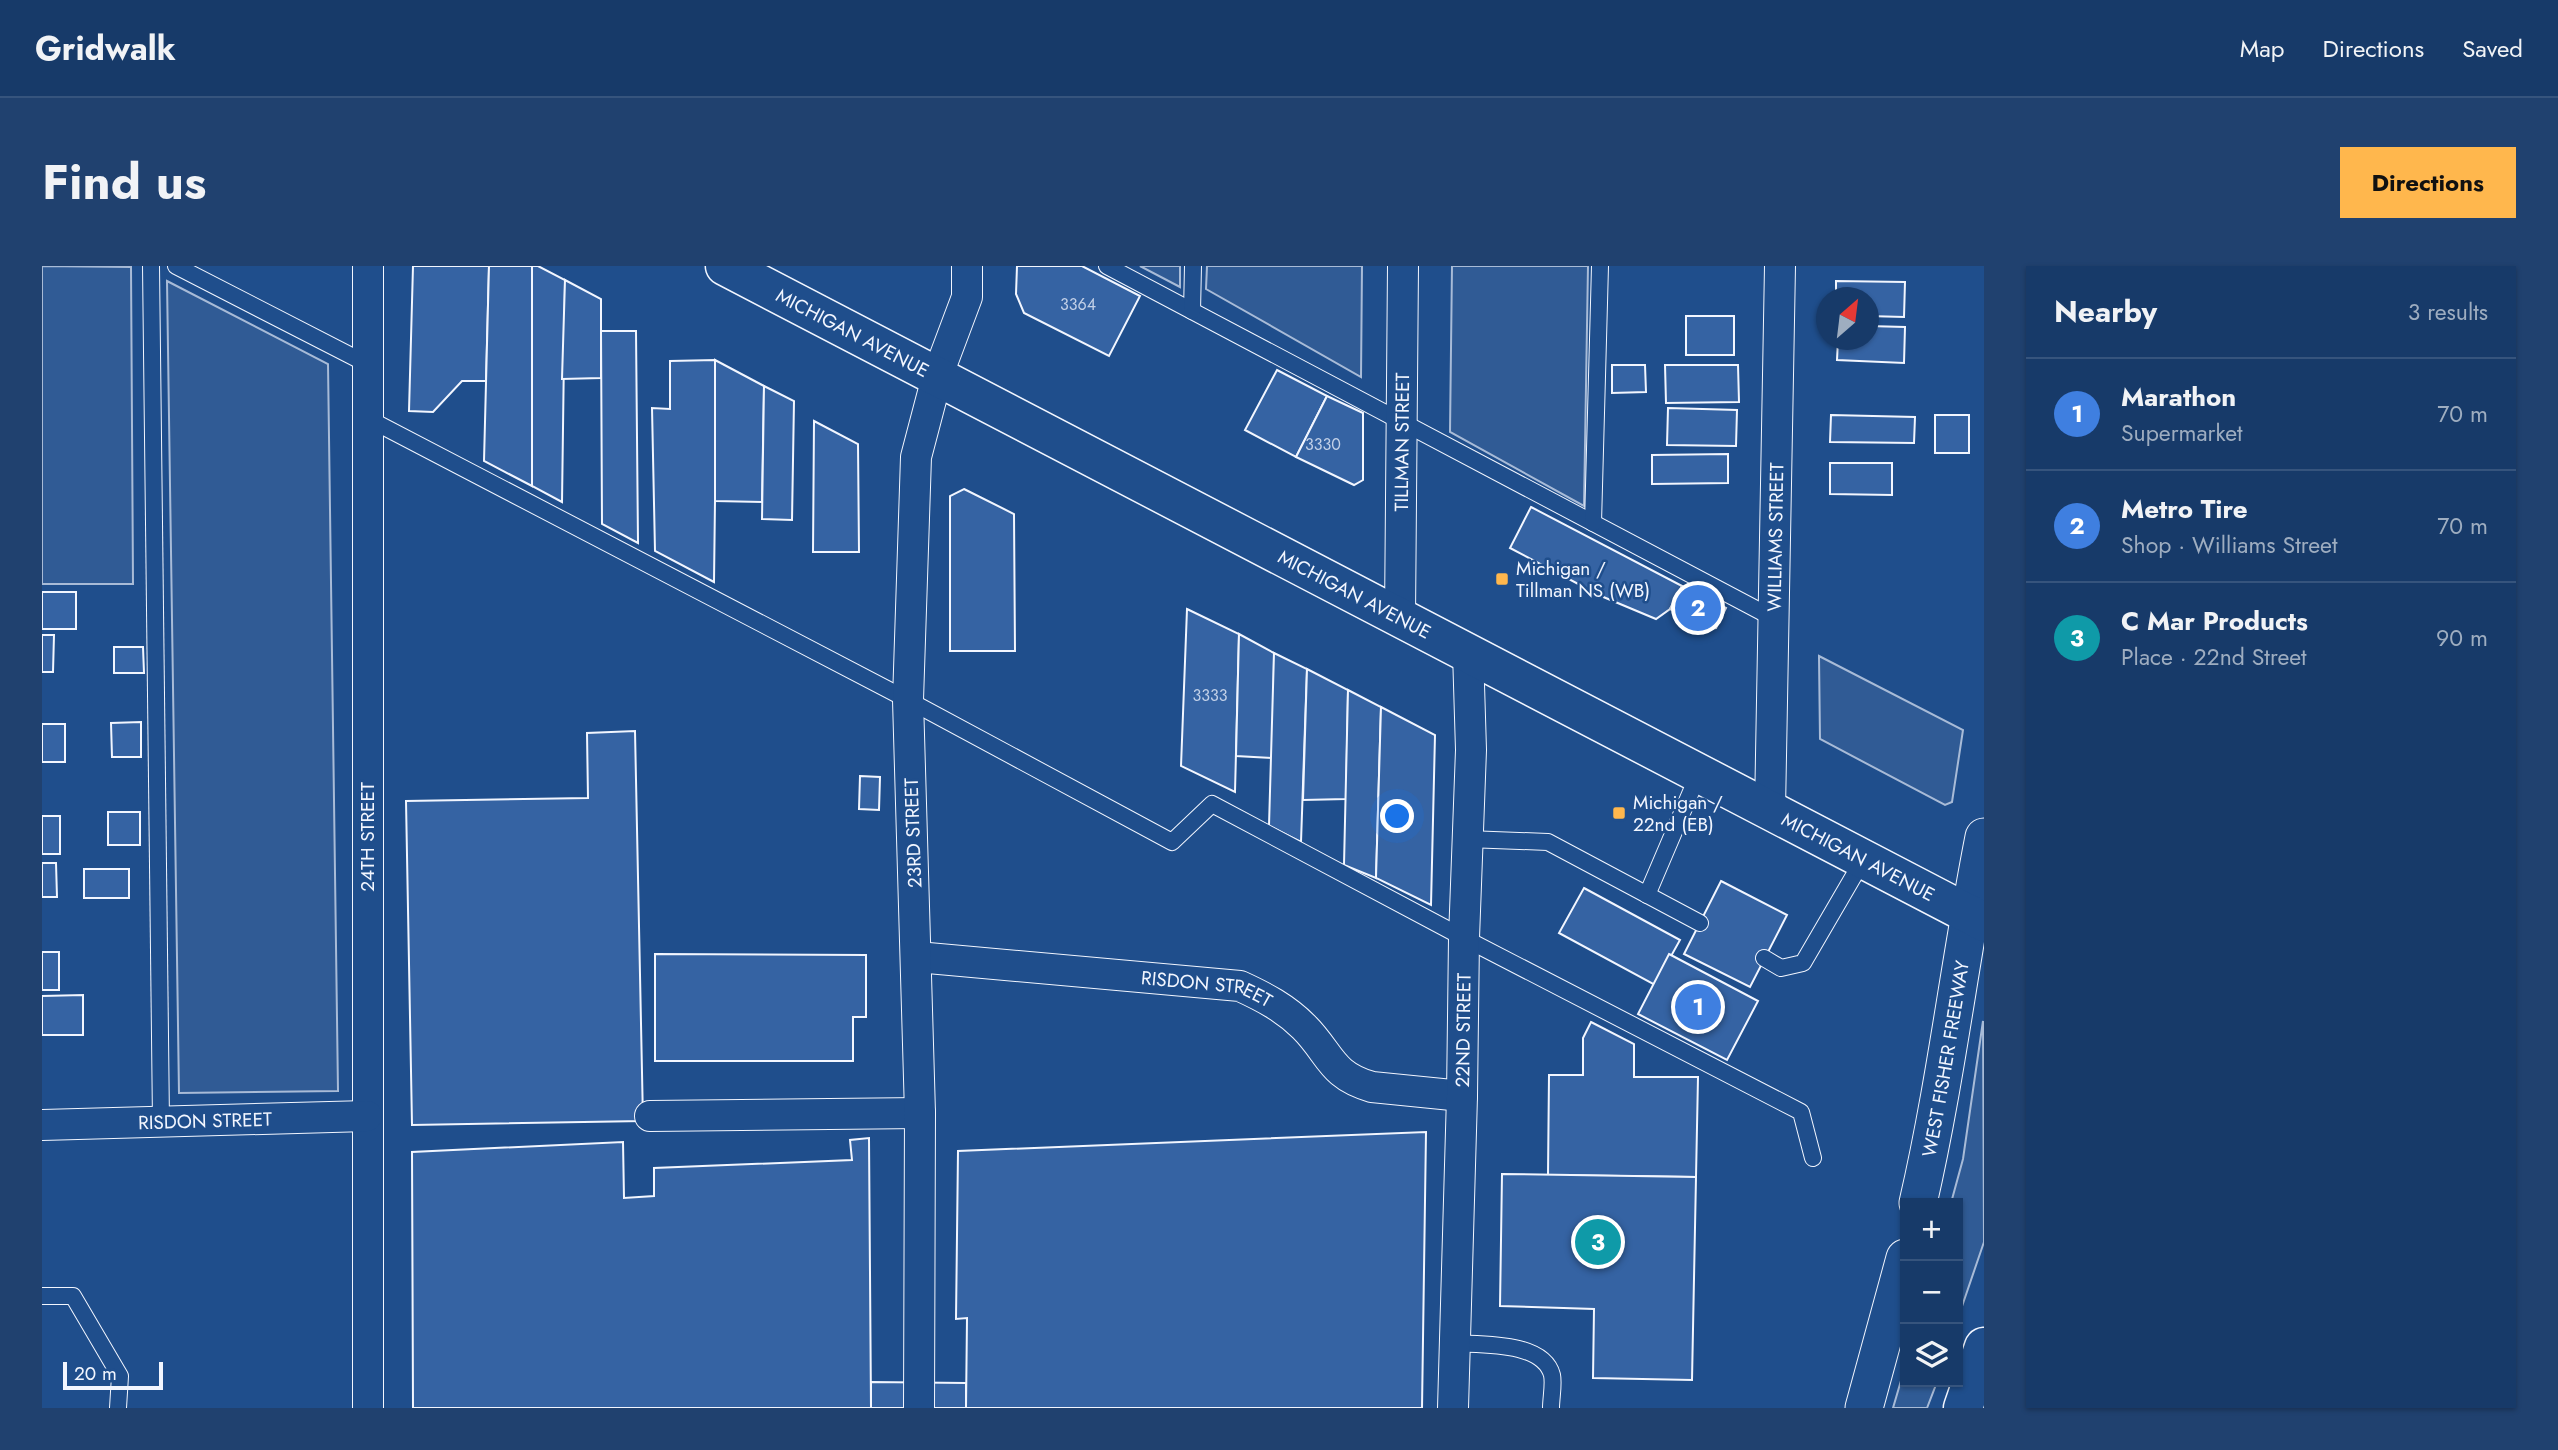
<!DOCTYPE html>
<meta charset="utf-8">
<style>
:root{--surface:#173a69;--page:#20416f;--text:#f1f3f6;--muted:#9eadc0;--line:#36547d;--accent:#ffb74d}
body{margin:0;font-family:Jost,sans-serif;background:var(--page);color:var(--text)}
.controls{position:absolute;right:21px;bottom:21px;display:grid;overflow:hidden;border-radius:0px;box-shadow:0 2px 5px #0004}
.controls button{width:63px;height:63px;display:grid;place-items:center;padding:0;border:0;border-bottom:2px solid var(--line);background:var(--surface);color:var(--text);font:35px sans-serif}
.compass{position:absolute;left:1774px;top:21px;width:63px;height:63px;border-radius:50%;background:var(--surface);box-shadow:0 2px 5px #0004;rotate:28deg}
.scale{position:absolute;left:21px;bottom:18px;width:100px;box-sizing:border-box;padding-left:7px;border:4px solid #f2f6ff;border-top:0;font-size:19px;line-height:24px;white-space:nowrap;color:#f2f6ff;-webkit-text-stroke:5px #1f4e8c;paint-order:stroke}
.you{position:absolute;left:1356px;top:551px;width:24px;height:24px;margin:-18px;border:5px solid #fff;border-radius:50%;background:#1a73e8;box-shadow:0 0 0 10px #1a73e833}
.badge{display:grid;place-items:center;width:46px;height:46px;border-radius:50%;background:var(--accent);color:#fff;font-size:23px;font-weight:700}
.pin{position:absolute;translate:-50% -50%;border:4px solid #fff;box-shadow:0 2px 7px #0006}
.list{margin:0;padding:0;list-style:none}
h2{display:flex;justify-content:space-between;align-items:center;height:91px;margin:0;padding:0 28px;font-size:30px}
h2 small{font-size:23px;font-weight:400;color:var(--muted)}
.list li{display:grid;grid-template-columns:46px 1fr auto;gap:21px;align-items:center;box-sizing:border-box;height:112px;padding:0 28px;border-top:2px solid var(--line)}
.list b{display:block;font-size:26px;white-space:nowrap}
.list p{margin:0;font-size:23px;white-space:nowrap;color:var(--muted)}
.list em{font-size:23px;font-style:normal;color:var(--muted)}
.icon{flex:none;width:38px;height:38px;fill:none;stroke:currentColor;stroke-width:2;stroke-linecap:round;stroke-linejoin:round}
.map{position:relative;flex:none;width:1942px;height:1142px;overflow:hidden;border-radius:0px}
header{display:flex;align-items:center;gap:42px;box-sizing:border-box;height:98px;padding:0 35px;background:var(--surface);border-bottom:2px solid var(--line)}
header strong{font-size:33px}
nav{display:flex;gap:38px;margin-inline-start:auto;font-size:24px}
.intro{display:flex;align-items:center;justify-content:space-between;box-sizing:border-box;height:168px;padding:0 42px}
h1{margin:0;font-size:49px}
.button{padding:18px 32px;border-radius:0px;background:var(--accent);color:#111;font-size:24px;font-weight:700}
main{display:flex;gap:42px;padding:0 42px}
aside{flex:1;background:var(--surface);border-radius:0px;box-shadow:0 2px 5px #0004}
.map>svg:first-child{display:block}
.built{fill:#305b95;stroke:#a8bbd7;stroke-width:2}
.building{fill:#3563a3;stroke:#f2f6ff;stroke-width:2}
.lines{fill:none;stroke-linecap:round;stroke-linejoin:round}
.service-casing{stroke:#f2f6ff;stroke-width:18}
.minor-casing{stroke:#f2f6ff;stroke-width:32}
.tertiary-casing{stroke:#f2f6ff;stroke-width:39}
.primary-casing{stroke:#f2f6ff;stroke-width:41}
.motorway-casing{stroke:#f2f6ff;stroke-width:41}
.service{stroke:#1f4e8c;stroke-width:16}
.minor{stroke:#1f4e8c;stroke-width:30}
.tertiary{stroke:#1f4e8c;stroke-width:37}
.primary{stroke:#1f4e8c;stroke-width:38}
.motorway{stroke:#1f4e8c;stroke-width:38}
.poi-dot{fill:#ffb74d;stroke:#1f4e8c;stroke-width:2.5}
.labels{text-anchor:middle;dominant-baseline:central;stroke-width:5;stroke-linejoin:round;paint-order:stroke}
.number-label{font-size:16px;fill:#c3d1e8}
.street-label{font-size:19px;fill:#f2f6ff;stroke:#1f4e8c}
.poi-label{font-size:19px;fill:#f2f6ff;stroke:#1f4e8c;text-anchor:start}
</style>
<header>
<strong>Gridwalk</strong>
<nav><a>Map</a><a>Directions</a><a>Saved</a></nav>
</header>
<div class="intro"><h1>Find us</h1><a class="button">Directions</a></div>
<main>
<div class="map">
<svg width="1942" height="1142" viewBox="0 0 1942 1142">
<rect width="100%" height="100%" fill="#1f4e8c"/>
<g class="built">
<polygon points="0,0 89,1 91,318 0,318"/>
<polygon points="1098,0 1138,0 1138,21"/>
<polygon points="1165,0 1320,0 1319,111 1164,23"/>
<polygon points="1410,0 1546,0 1542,240 1408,166"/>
<polygon points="125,15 286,98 296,825 137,827"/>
<polygon points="1777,390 1921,464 1910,536 1903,539 1778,473"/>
<polygon points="1941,755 1942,976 1916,1052 1916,937 1909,937 1921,893"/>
<polygon points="1863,1101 1863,1116 1895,1116 1885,1142 1851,1142"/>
</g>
<g class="building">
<polygon points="371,0 447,0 444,115 420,115 391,146 367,145"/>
<polygon points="447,0 490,0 490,220 442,195"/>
<polygon points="490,0 496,0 523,14 520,236 490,220"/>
<polygon points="975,0 1040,0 1098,30 1067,90 982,47 974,28"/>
<polygon points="523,14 559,33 559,112 520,113"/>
<polygon points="1794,15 1863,16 1862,51 1826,50 1826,32 1794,32"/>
<rect x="1644" y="50" width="48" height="39"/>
<polygon points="1826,60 1863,61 1862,97 1795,94 1796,74 1826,74"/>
<polygon points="559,65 594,65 596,277 560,258"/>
<polygon points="673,94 673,235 672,316 613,285 610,142 628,143 628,95"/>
<polygon points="673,94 722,120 720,236 673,235"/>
<polygon points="1570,99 1603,99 1604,126 1570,127"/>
<polygon points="1623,99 1696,99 1697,136 1624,137"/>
<polygon points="1235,104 1285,130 1254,191 1203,164"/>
<polygon points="722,120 752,135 750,254 720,253"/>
<polygon points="1285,130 1321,147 1321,214 1312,219 1254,191"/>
<polygon points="1626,142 1695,144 1694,180 1625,179"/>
<polygon points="1789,149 1873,151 1872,177 1788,176"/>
<rect x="1893" y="149" width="34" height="38"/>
<polygon points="772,155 816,178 817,286 771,286"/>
<polygon points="1686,188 1686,217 1610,218 1610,189"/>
<polygon points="1788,197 1850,197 1850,229 1788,228"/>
<polygon points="922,223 972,248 973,385 908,385 908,230"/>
<polygon points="1489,241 1640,320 1628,343 1614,353 1559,330 1468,282"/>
<polygon points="1640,320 1684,342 1674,362 1667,363 1628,343"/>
<rect x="0" y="326" width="34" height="37"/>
<polygon points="1145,343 1197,368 1193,526 1139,500"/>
<polygon points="1197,368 1232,387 1231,492 1194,490"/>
<polygon points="0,369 12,369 11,406 0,406"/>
<polygon points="72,381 101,381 102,407 72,407"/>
<polygon points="1232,387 1265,403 1259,576 1227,560"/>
<polygon points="1265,403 1306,424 1304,533 1261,534"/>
<polygon points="1306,424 1339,441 1334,612 1302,599"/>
<polygon points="1339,441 1393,469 1389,639 1334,612"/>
<polygon points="99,456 99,491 70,491 69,457"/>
<rect x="0" y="458" width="23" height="38"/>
<polygon points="593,465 601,855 370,859 364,535 546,532 545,467"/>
<polygon points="818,510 838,511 837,544 817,543"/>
<rect x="66" y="546" width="32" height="33"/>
<rect x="0" y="550" width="18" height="38"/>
<polygon points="0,597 14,597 15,631 0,631"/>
<rect x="42" y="603" width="45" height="29"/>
<polygon points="1679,615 1745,649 1708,721 1642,688"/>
<polygon points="1542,622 1638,674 1613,719 1517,667"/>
<rect x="0" y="686" width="17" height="38"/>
<polygon points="613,688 824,689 824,751 811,751 811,795 613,795"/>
<polygon points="1627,688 1716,735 1685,794 1596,748"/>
<polygon points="41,729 41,769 0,769 0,730"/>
<polygon points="1549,756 1592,778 1592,811 1656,811 1654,911 1506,909 1507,809 1541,809 1541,772"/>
<polygon points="1384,866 1380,1142 924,1142 925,1052 914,1053 916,885"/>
<polygon points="827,872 829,1142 371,1142 370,886 581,876 582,932 612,930 612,902 810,894 808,874"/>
<polygon points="1460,908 1654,911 1650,1114 1551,1112 1552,1043 1458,1040"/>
<polygon points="829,1116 924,1117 924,1142 829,1142"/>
</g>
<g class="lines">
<defs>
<g id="service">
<polyline points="109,0 119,856"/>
<polyline points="134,0 325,98"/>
<polyline points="1065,0 1731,352"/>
<polyline points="1150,45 1151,0"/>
<polyline points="325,152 866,434 1130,576 1170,538 1422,672 1759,846 1771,892"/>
<polyline points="1551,257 1558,0"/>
<polyline points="1425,573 1506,576 1658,657"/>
<polyline points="1605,629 1657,507"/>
<polyline points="1722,692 1739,702 1761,697 1821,594"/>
<polyline points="0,1030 31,1030 78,1110 76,1142"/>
<path d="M 1412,1077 C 1439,1079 1501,1075 1510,1109 C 1512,1118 1509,1132 1509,1142"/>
</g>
<g id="minor">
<polyline points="326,0 326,1142"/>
<path id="s1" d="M 1358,351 L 1361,0"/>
<path id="s2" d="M 1728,544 L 1738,0"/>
<path id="s3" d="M 875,691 L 1198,720 C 1222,731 1243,742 1262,761 C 1289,788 1288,809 1330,821 L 1420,830"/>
<polyline points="608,850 878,847"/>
<path id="s4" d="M 0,859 L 325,850"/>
<polyline points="877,1142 878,847 866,434 874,191 895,111 925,31 925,0"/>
<path id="s5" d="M 1411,1142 L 1420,830 L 1422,672 L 1429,484 L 1426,386"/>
</g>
<g id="tertiary">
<path id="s6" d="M 1876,937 C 1904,816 1918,692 1942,571"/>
<polyline points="1822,1142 1863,992"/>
</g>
<g id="primary">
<path id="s7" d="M 683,0 L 1942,656"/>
</g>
<polyline id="motorway" points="1921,1142 1942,1081"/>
</defs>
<use href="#service" class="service-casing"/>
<use href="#minor" class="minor-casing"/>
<use href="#tertiary" class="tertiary-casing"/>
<use href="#primary" class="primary-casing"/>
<use href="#motorway" class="motorway-casing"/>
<use href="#service" class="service"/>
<use href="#minor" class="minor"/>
<use href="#tertiary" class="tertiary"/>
<use href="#primary" class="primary"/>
<use href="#motorway" class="motorway"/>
</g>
<g class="poi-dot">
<rect x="1453" y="306" width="14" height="14" rx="3.5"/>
<rect x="1570" y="540" width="14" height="14" rx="3.5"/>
</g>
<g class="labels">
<g class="number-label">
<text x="1036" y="38">3364</text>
<text x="1281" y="178">3330</text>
<text x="1168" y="429">3333</text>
</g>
<g class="street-label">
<text stroke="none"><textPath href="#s7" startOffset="144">MICHIGAN AVENUE</textPath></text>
<text stroke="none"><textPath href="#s1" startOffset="175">TILLMAN STREET</textPath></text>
<text stroke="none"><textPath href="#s2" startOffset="273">WILLIAMS STREET</textPath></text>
<text stroke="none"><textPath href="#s7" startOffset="710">MICHIGAN AVENUE</textPath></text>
<text transform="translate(871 567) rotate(-92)">23RD STREET</text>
<text transform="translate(325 571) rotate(-90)">24TH STREET</text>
<text stroke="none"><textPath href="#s7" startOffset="1278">MICHIGAN AVENUE</textPath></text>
<text stroke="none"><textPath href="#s3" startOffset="292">RISDON STREET</textPath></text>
<text stroke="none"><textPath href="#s5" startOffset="378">22ND STREET</textPath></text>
<text stroke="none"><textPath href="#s6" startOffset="147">WEST FISHER FREEWAY</textPath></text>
<text stroke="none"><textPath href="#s4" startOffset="163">RISDON STREET</textPath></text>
</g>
<g class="poi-label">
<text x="1474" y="302">Michigan /<tspan x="1474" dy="22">Tillman NS (WB)</tspan></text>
<text x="1591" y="536">Michigan /<tspan x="1591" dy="22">22nd (EB)</tspan></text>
</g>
</g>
</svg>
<div class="controls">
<button>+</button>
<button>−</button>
<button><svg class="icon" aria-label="layers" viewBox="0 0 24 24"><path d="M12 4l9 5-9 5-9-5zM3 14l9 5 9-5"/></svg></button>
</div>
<svg class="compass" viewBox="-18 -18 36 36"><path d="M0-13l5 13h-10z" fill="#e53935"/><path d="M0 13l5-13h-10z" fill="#9eadc0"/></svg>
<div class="scale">20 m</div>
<div class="you"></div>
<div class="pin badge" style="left:1656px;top:741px;background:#3f7fe0">1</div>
<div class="pin badge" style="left:1656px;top:342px;background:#3f7fe0">2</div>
<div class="pin badge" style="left:1556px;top:976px;background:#0f9aa8">3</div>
</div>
<aside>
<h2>Nearby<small>3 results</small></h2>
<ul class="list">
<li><span class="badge" style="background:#3f7fe0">1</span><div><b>Marathon</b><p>Supermarket</p></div><em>70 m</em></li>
<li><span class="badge" style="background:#3f7fe0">2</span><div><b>Metro Tire</b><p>Shop · Williams Street</p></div><em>70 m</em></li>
<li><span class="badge" style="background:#0f9aa8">3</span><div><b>C Mar Products</b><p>Place · 22nd Street</p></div><em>90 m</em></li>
</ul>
</aside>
</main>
